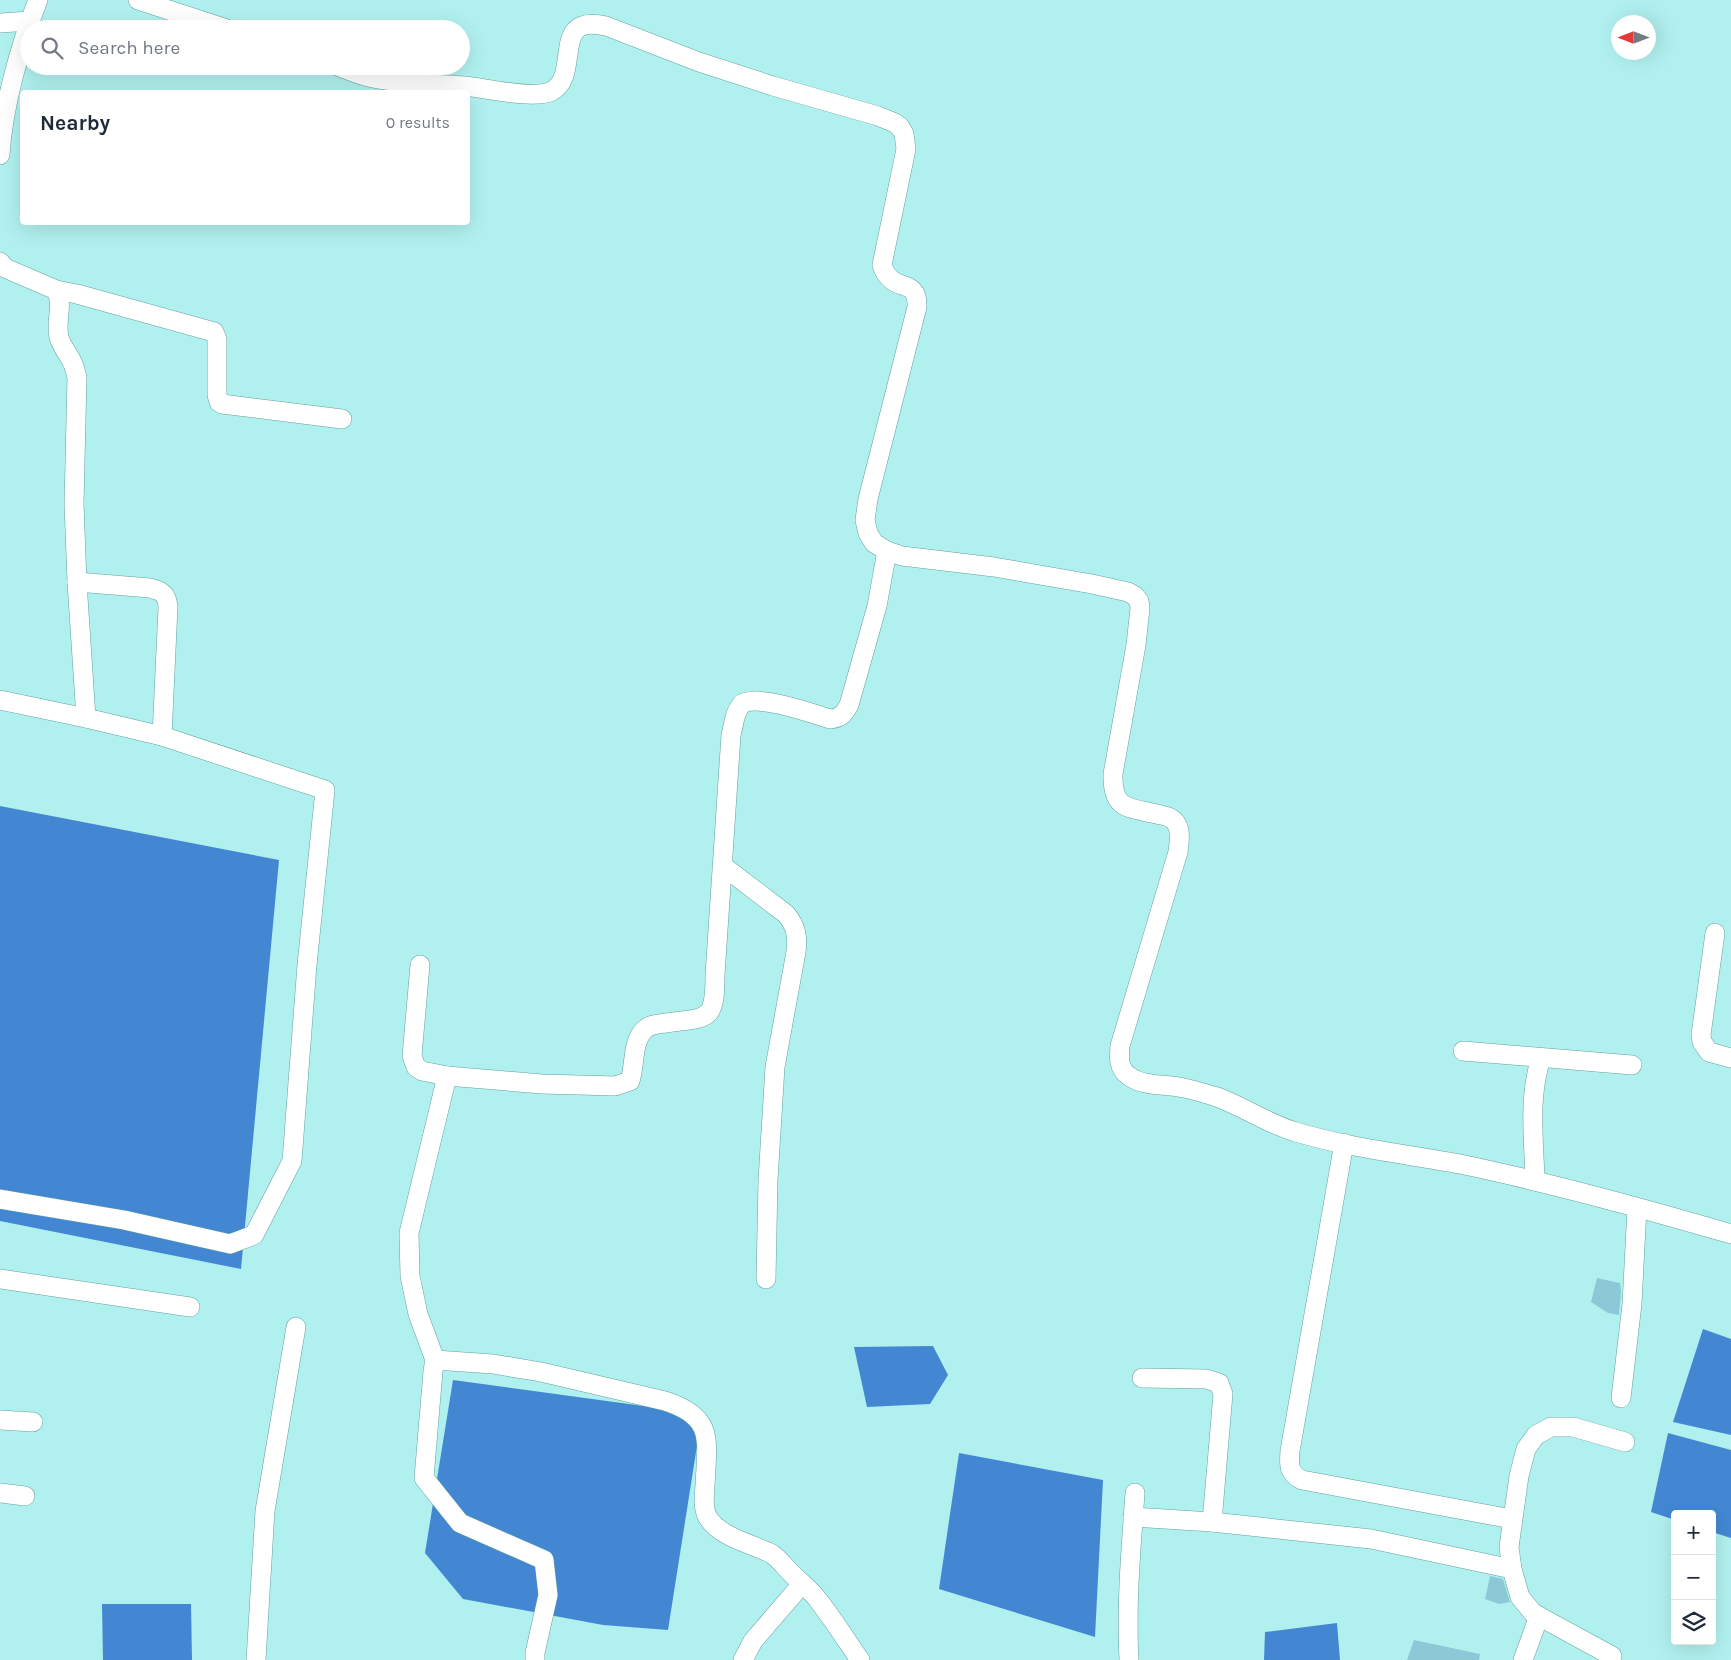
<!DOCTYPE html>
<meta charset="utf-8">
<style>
:root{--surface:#fff;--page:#f2f2f3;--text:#1f2937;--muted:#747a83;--line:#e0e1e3}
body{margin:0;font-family:Karla,sans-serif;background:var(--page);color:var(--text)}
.controls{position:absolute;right:15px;bottom:15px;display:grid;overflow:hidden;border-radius:5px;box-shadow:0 5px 20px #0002}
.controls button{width:45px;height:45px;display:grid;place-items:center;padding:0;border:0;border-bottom:1px solid var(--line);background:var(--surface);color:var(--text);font:25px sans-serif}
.compass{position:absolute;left:1611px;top:15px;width:45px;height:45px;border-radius:50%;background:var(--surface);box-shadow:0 5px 20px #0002;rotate:270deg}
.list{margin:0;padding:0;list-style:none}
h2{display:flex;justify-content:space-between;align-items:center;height:65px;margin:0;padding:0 20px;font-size:21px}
h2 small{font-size:16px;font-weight:400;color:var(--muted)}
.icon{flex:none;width:28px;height:28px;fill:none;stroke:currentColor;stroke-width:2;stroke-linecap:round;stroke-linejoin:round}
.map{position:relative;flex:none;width:1731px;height:1660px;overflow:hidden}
.search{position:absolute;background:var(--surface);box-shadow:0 5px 20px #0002;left:20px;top:20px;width:450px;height:55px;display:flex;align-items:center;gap:12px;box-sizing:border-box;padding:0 18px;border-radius:28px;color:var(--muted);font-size:19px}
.panel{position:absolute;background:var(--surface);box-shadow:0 5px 20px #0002;left:20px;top:90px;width:450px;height:135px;border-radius:5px}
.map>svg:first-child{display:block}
.water{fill:#4387d3}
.building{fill:#8cc9d7}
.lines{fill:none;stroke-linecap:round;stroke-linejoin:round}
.minor-casing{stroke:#62a19f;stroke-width:20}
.minor{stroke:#fff;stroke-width:19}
</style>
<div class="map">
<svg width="1731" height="1660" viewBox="0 0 1731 1660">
<rect width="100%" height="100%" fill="#b0f1ef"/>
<g class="water">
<polygon points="0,806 279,860 241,1269 0,1221"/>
<polygon points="1703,1329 1731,1339 1731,1435 1673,1422"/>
<polygon points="933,1346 948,1375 930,1404 867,1407 854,1347"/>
<polygon points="453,1380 702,1414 668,1630 603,1625 463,1599 425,1553"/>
<polygon points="1668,1433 1731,1450 1731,1538 1712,1532 1712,1514 1675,1514 1675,1520 1651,1512"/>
<polygon points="959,1453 1103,1480 1095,1637 939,1589"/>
<polygon points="102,1604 191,1604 192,1660 103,1660"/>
<polygon points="1337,1623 1340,1660 1264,1660 1265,1632"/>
</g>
<g class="building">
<polygon points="1597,1278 1620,1283 1621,1291 1619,1315 1608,1313 1591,1302"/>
<polygon points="1490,1576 1503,1579 1510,1602 1499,1604 1485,1599"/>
<polygon points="1414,1640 1480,1654 1479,1660 1407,1660"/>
</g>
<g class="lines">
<defs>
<g id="minor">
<polyline points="138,0 227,29"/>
<polyline points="0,23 30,21"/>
<path d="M 337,66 C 349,70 361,76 373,78 C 404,84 434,84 465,86 C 485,88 535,100 552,91 C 582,74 549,13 606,26 L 699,62 L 773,86 L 878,116 L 895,123 L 900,127 L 904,134 L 906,149 L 882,265 C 892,296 918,275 917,307 L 868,499 L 865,520 L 868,533 L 874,543 L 887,551 L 902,556 L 994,567 L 1092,584 L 1128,592 L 1135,596 L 1139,601 L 1140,608 L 1136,645 L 1113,774 C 1112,812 1130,807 1161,815 C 1167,816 1174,818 1177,825 C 1181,832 1179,844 1178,852 L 1120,1046 C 1119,1057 1118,1069 1129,1076 C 1143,1087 1167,1084 1184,1088 C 1195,1090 1206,1094 1217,1097 C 1244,1107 1268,1124 1296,1132 C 1349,1148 1406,1154 1460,1164 C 1551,1183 1642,1208 1731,1234"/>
<path d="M 0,155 C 3,106 20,46 38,0"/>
<path d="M 0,262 L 5,268 L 56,290 C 64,306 55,321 59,337 C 61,345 66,351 70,358 C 74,364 75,370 77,377 L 74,504 L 77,582 L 86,718"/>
<polyline points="56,290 77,294 214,332 217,339 217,395 219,402 222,404 342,419"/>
<path d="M 77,582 L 150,588 C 162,591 167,594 168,607 L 162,736"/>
<polyline points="0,700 86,718 162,736 325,790 307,965 292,1161 254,1235 230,1244 124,1220 0,1199"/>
<path d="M 723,866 L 786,914 C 796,926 798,937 796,952 L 775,1067 L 768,1180 L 766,1279"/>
<polyline points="1715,933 1701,1035 1702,1042 1709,1052 1731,1058"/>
<path d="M 420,965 L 412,1056 L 416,1067 L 422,1071 L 447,1076 L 542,1084 L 615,1086 L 630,1081 C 635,1066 632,1042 644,1030 C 650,1024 658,1024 666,1023 C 708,1017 715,1023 715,975 L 731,735 C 734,725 734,713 741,705 C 752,692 814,714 830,719 C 841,718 844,714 849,705 L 877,606 L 887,551"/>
<polyline points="1463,1051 1632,1065"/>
<polyline points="447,1076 409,1233 410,1276 418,1314 435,1360 433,1371 424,1478 460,1523 544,1560 548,1595 535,1653 535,1660"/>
<path d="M 1344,1143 L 1290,1451 C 1289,1465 1288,1473 1302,1480 L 1512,1519"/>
<path d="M 1535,1181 C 1534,1140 1528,1098 1541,1058"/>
<polyline points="0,1279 190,1307"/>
<path d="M 435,1360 L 493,1364 L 541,1372 L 665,1401 C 715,1417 707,1440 705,1486 C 704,1496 703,1507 707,1516 C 718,1537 753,1544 772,1554 C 779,1559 785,1567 791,1573 C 800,1582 811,1590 818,1600 C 833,1619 846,1640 860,1660"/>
<polyline points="1142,1378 1206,1379 1219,1383 1223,1394 1212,1522"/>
<polyline points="1621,1398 1632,1304 1637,1208"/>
<polyline points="0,1420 33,1422"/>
<polyline points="0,1493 25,1496"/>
<polyline points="1133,1517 1212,1522 1371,1539 1512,1569"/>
<polyline points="1612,1656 1533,1613 1520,1597 1512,1569 1509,1547 1519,1476 1526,1449 1536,1435 1551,1427 1573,1427 1625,1442"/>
<polyline points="256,1660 265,1511 296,1327"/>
<polyline points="743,1660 753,1641 802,1584"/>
<path d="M 1129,1660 C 1126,1604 1131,1549 1135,1493"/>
<polyline points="1523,1660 1539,1616"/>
</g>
</defs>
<use href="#minor" class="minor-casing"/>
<use href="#minor" class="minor"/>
</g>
</svg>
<div class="controls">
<button>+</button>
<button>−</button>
<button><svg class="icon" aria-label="layers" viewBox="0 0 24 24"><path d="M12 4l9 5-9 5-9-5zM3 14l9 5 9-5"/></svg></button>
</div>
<svg class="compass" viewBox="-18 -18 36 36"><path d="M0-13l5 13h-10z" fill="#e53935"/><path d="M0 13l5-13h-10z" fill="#747a83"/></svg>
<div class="search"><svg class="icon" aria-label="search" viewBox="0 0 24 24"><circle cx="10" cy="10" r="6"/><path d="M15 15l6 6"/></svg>Search here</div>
<section class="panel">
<h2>Nearby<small>0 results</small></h2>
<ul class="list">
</ul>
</section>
</div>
